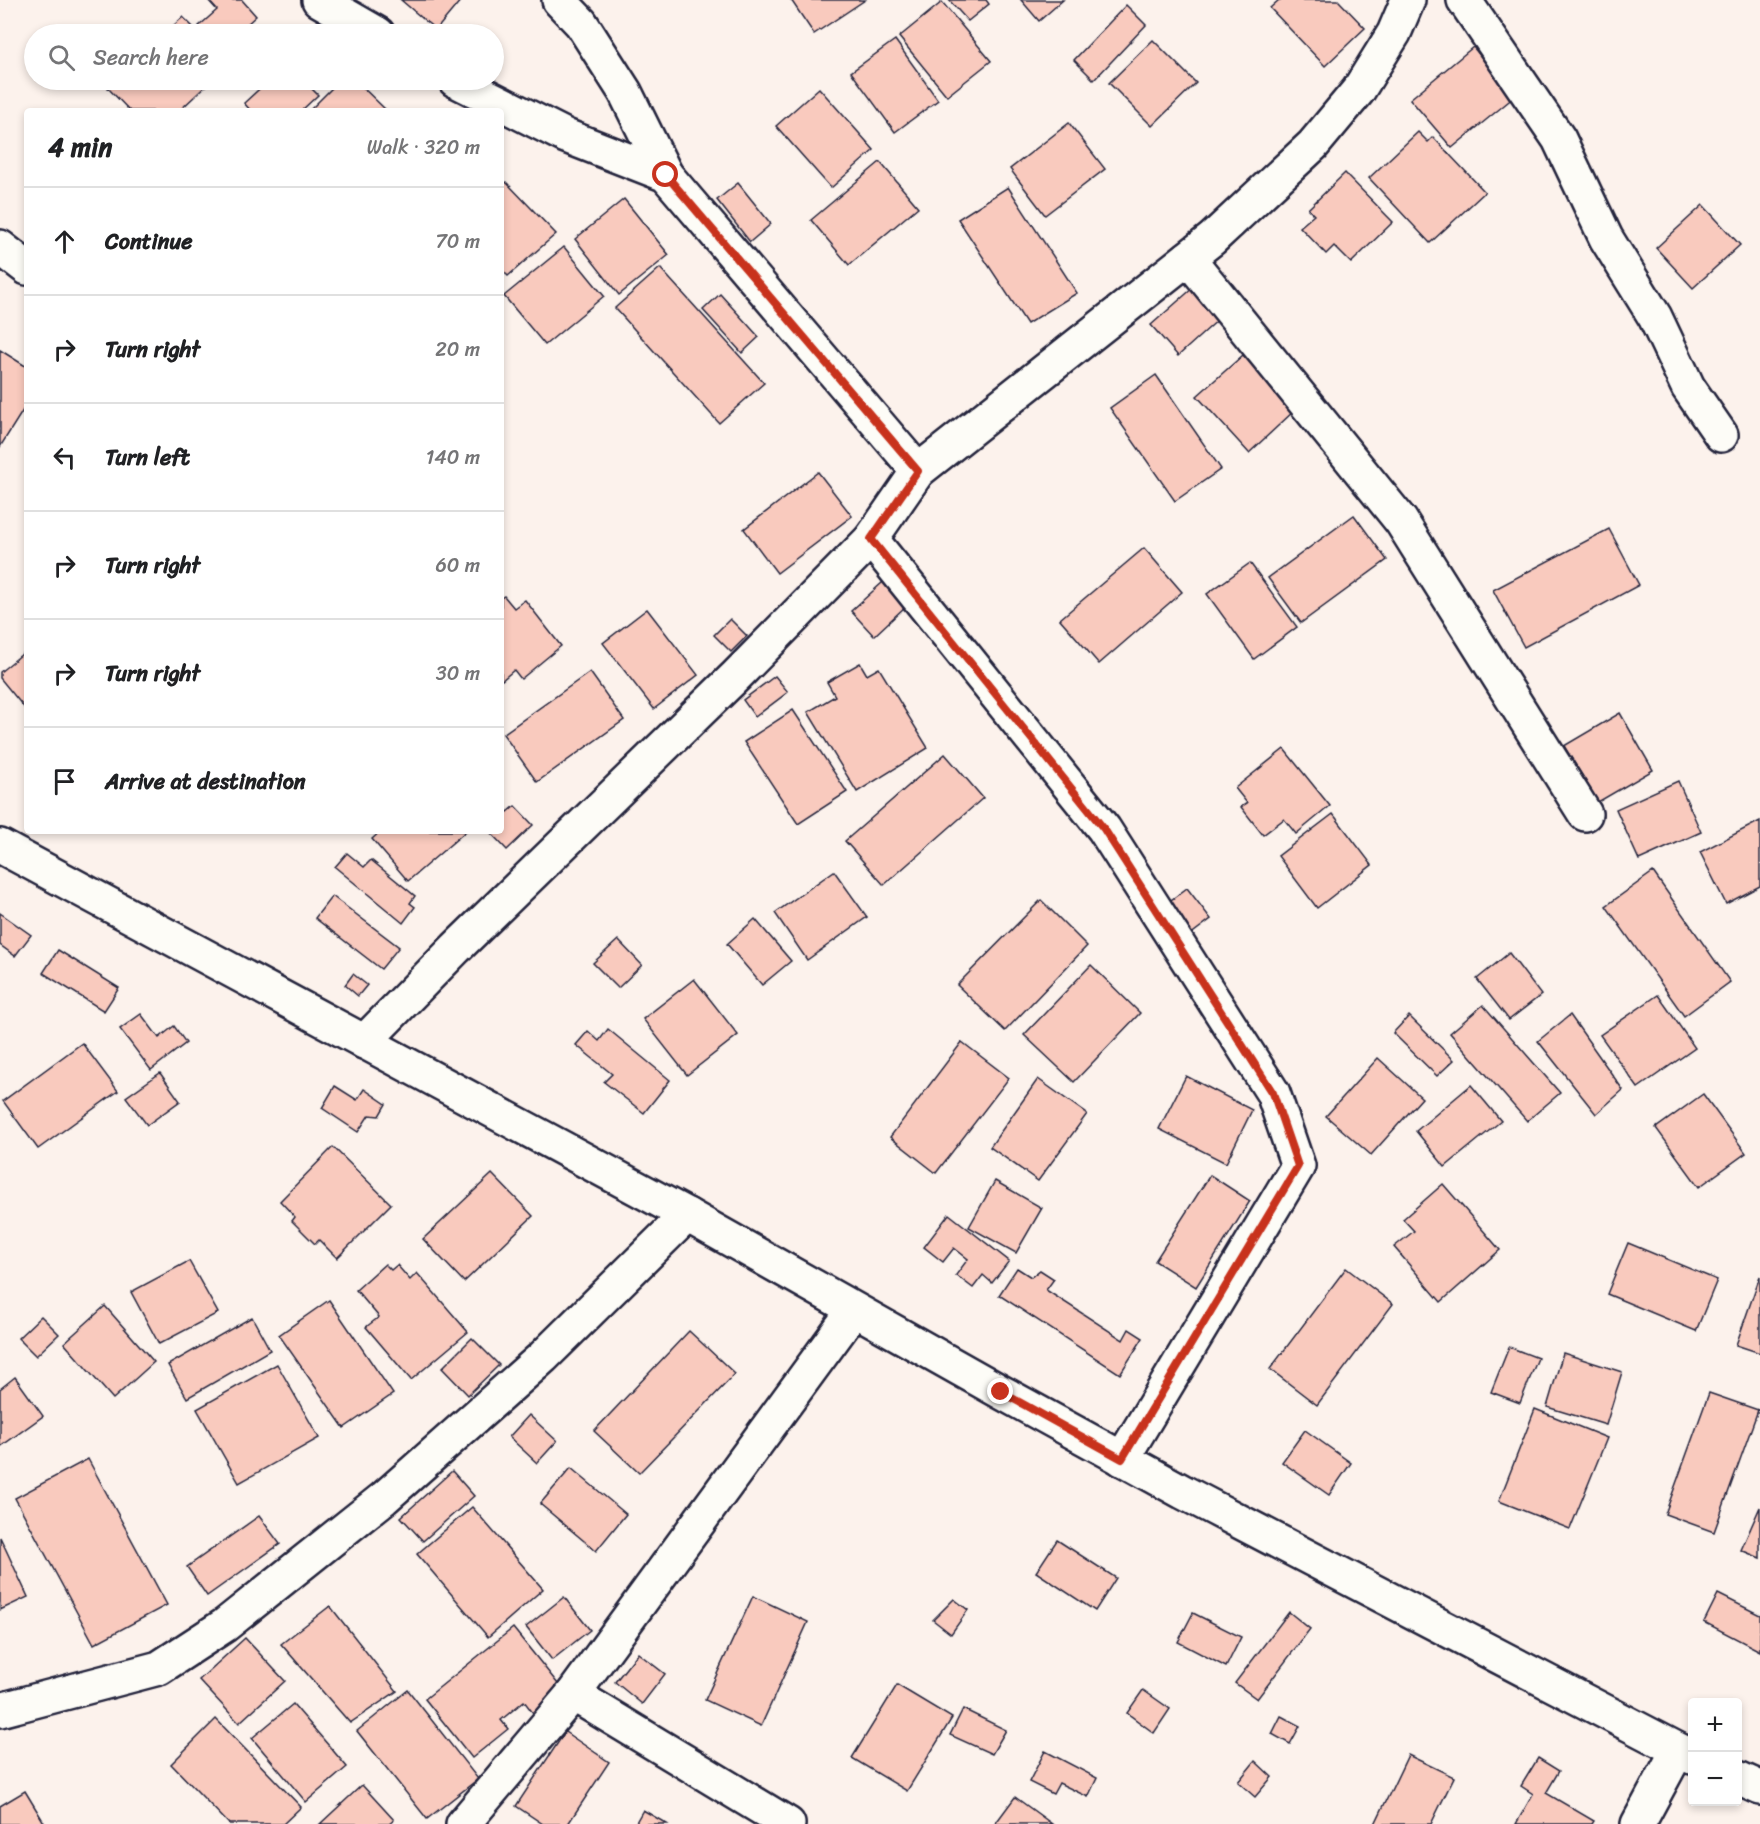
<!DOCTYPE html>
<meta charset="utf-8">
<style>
:root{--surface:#fff;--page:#f2f2f2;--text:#202124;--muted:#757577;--line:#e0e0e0}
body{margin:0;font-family:Sriracha,sans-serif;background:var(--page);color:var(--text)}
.controls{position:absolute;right:18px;bottom:18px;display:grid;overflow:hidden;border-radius:6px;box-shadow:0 3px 9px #0003}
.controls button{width:54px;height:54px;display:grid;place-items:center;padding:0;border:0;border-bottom:2px solid var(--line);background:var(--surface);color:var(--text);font:30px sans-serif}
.stop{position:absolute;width:18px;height:18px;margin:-14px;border:4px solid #c8321e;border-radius:50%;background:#fff}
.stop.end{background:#c8321e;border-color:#fff;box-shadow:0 2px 6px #0008}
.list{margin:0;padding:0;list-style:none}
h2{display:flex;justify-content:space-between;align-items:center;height:78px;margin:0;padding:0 24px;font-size:26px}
h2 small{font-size:20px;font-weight:400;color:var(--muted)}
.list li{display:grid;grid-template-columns:39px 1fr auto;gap:18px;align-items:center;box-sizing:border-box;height:108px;padding:0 24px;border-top:2px solid var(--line)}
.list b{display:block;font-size:22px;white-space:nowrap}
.list em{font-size:20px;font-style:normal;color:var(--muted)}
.icon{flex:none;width:33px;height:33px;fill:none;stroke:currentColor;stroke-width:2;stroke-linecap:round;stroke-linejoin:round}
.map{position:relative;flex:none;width:1760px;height:1824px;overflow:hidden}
.search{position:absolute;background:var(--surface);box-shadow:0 3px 9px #0003;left:24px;top:24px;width:480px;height:66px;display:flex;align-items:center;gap:15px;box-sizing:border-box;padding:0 21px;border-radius:33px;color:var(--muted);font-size:22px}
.panel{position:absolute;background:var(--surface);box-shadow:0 3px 9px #0003;left:24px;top:108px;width:480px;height:726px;border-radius:6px}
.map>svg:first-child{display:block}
.building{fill:#f9cabe;stroke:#22223b;stroke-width:1.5}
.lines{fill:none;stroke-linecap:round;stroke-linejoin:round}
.street-casing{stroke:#22223b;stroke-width:38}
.secondary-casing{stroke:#22223b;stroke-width:38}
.street{stroke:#fdfcf7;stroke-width:33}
.secondary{stroke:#fdfcf7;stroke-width:33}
.route{stroke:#c8321e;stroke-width:8}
</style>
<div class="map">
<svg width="1760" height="1824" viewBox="0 0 1760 1824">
<rect width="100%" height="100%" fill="#fcf2ec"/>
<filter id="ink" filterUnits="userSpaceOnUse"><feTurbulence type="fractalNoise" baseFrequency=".0167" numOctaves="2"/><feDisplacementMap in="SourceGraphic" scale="12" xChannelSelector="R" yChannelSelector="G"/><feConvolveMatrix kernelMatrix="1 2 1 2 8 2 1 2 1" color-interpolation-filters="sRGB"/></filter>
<g filter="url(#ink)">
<g class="building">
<polygon points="208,0 242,0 256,16 236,34 207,34 199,26 217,10"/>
<polygon points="401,0 461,0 436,30"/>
<polygon points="791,0 865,0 814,34"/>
<polygon points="949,0 986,0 989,4 968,21"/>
<polygon points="1021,0 1063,0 1039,21"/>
<polygon points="1279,0 1338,0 1365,28 1325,66 1270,8"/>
<polygon points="942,2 991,61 947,96 899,37"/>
<polygon points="1126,5 1146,25 1094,80 1074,60"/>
<polygon points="183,17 200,34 164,34"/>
<polygon points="895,40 938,100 895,132 851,72"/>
<polygon points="1153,40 1196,83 1152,126 1109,83"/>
<polygon points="1473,47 1514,97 1452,148 1410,99"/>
<polygon points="116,80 212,80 179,111 130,111 108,88"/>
<polygon points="269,80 303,80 318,95 301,111 251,111 244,103"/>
<polygon points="340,80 355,80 387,111 309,111"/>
<polygon points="819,88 874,150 831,188 776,126"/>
<polygon points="1069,123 1105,169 1045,215 1010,169"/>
<polygon points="1418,132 1428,142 1433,137 1485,192 1430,243 1369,178"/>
<polygon points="880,162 918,207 849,265 811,220"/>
<polygon points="1345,173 1393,222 1351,263 1334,246 1326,254 1300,227 1314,215 1308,209"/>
<polygon points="506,182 556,234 508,276 501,269 501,187"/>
<polygon points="738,183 771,224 750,242 717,200"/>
<polygon points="1008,187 1077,293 1027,324 958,219"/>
<polygon points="624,199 669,255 619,295 575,239"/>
<polygon points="1703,205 1740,245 1693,288 1656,248"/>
<polygon points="564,247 604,296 545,345 504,296"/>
<polygon points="660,268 764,383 719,423 615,308"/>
<polygon points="1194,287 1220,318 1178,356 1151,325"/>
<polygon points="720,294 759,337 742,353 703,310"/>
<polygon points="0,350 27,367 27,404 0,447"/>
<polygon points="1243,355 1294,411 1249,453 1197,396"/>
<polygon points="1156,375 1221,469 1175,501 1110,408"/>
<polygon points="818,472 852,516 777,573 744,529"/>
<polygon points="1354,515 1387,560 1301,623 1268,578"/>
<polygon points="1609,529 1639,585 1524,647 1493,590"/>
<polygon points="1144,548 1182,592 1099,664 1060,619"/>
<polygon points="1250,563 1297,627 1254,659 1207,594"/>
<polygon points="883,582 906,606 874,636 851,611"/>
<polygon points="504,596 514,608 525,600 561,646 521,679 514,670 502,680 501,678 501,598"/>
<polygon points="647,609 698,675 654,709 603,643"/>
<polygon points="730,619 747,636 731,652 714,635"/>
<polygon points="27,650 27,711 0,678 0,672"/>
<polygon points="860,663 867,675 879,668 928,748 857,792 808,712 835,696 827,682"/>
<polygon points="590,672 624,720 537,782 503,734"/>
<polygon points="775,676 788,692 755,717 743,700"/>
<polygon points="793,710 847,792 798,824 744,742"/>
<polygon points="1620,713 1653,770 1598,802 1564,746"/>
<polygon points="1284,749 1330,806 1296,834 1284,819 1263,835 1241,807 1247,803 1235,788"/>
<polygon points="945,754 983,798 884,885 845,841"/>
<polygon points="1678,781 1701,832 1639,860 1616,809"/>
<polygon points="502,806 508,812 515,806 533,825 507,850 489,831 501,831"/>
<polygon points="1333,814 1372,865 1317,908 1278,856"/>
<polygon points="1760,821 1760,886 1726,904 1700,852"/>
<polygon points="381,831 466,831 408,881 372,839"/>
<polygon points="347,853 364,867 371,860 415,896 410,903 415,907 403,923 335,867"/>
<polygon points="834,871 867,917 807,960 775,913"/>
<polygon points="1653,872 1730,982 1684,1016 1606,906"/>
<polygon points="1187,888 1211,919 1190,935 1167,903"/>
<polygon points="332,896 399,947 381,969 315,918"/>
<polygon points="1041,900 1087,946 1005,1031 957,985"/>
<polygon points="0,913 31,935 15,956 0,945"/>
<polygon points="755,919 791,961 762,985 727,944"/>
<polygon points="618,940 642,965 618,988 593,963"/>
<polygon points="58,950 119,988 104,1011 43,973"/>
<polygon points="1509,953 1541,995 1509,1020 1477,979"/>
<polygon points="1091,965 1140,1013 1074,1082 1024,1035"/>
<polygon points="353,974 367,985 358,996 345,985"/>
<polygon points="694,979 738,1035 687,1075 643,1019"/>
<polygon points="1658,995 1695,1048 1638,1088 1600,1035"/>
<polygon points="1483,1005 1560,1093 1527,1121 1450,1033"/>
<polygon points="141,1014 159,1038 174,1026 186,1043 151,1070 120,1029"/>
<polygon points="1570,1015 1623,1090 1596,1114 1538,1041"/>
<polygon points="1409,1016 1454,1060 1437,1076 1393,1033"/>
<polygon points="608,1029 670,1080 644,1113 604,1082 612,1074 576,1045 588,1031 599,1041"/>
<polygon points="962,1042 1009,1078 936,1173 890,1137"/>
<polygon points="82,1043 118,1091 38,1149 3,1101"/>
<polygon points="1378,1058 1422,1098 1371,1155 1326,1116"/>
<polygon points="160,1073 180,1101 147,1125 126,1097"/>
<polygon points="1186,1076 1252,1110 1226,1163 1159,1129"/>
<polygon points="1038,1079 1087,1114 1038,1181 990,1147"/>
<polygon points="1471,1085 1501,1121 1445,1167 1416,1131"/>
<polygon points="335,1086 357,1100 364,1089 386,1104 379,1116 369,1115 358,1132 322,1108"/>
<polygon points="1703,1094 1746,1153 1699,1187 1656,1128"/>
<polygon points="333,1147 391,1204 337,1258 319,1240 315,1244 292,1221 295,1217 280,1201"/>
<polygon points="492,1174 533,1216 464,1282 423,1239"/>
<polygon points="1210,1175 1250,1201 1196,1287 1155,1261"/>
<polygon points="995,1181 1042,1208 1016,1253 969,1227"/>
<polygon points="1443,1184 1500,1250 1441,1302 1394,1247 1414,1231 1403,1219"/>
<polygon points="949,1214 1009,1261 992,1283 983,1275 973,1288 956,1275 968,1259 954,1248 943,1262 924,1247"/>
<polygon points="1628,1243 1717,1280 1696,1331 1607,1294"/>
<polygon points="189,1261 218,1313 159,1344 131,1292"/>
<polygon points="385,1264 391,1270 397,1265 410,1280 417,1273 468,1332 411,1380 366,1327 379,1317 356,1290"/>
<polygon points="1017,1268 1031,1277 1040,1270 1054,1279 1046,1290 1123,1340 1129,1329 1143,1338 1120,1374 999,1295"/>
<polygon points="1346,1268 1393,1304 1317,1405 1270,1369"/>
<polygon points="1760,1276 1760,1353 1736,1345"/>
<polygon points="329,1300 393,1394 344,1428 279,1335"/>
<polygon points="105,1306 154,1362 113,1399 64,1343"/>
<polygon points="41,1316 59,1334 36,1356 18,1338"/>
<polygon points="252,1317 270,1350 187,1398 168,1365"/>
<polygon points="689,1331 735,1374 639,1473 594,1431"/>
<polygon points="472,1338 499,1365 468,1395 442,1368"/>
<polygon points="1509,1347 1538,1358 1520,1403 1491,1392"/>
<polygon points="1563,1353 1622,1372 1606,1425 1547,1407"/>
<polygon points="277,1364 319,1438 239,1483 197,1409"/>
<polygon points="15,1377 43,1416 0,1447 0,1389"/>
<polygon points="1709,1393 1758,1410 1714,1532 1665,1514"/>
<polygon points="1535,1409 1607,1438 1570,1529 1499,1501"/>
<polygon points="529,1415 557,1441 537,1463 509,1437"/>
<polygon points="1305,1430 1351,1463 1329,1495 1282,1462"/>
<polygon points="88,1459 167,1605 94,1644 15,1498"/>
<polygon points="571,1468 626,1514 596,1551 540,1504"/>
<polygon points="452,1471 474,1496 423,1541 401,1517"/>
<polygon points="472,1507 543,1589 488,1637 417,1554"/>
<polygon points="1760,1507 1760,1558 1741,1550"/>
<polygon points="259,1516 280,1544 207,1596 187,1567"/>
<polygon points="0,1537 28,1597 0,1610"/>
<polygon points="1057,1540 1116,1578 1095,1611 1036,1572"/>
<polygon points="1718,1594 1760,1615 1760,1651 1704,1622"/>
<polygon points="753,1596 808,1622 761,1726 705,1700"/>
<polygon points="564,1597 590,1630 552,1660 526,1627"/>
<polygon points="954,1599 968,1610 951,1634 933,1620"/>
<polygon points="330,1606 397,1691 350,1723 281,1644"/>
<polygon points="1289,1612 1310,1629 1257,1699 1235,1683"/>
<polygon points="1193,1613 1241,1637 1226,1667 1178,1642"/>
<polygon points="513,1628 562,1689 533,1713 524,1701 501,1720 508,1729 472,1758 425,1699"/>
<polygon points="245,1638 285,1681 239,1723 199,1680"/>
<polygon points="638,1653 665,1674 642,1704 615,1682"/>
<polygon points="897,1685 952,1718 907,1791 852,1758"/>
<polygon points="408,1690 478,1779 427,1819 357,1731"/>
<polygon points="1143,1690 1170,1709 1154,1733 1127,1713"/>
<polygon points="293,1704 347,1767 306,1802 252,1738"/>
<polygon points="963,1709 1006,1730 992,1754 950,1735"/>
<polygon points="1281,1716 1300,1726 1290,1744 1272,1734"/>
<polygon points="216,1719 301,1807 283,1824 229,1824 171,1764"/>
<polygon points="565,1732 609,1762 568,1824 543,1824 516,1806"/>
<polygon points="1045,1751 1097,1778 1088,1797 1059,1783 1053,1794 1029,1782"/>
<polygon points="1408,1755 1454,1777 1431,1824 1375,1824"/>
<polygon points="1538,1758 1559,1771 1546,1793 1594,1821 1592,1824 1516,1824 1533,1794 1521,1786"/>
<polygon points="1255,1761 1272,1777 1255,1797 1238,1782"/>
<polygon points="362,1785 394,1820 389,1824 320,1824"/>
<polygon points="25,1791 45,1824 0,1824 0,1806"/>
<polygon points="1015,1797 1052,1824 995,1824"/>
<polygon points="643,1810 667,1824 635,1824"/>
</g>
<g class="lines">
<defs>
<g id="street">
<polyline points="319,0 378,34"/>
<polyline points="559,0 581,23 625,92 666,175"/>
<polyline points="1464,0 1559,139 1606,238 1655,317 1688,387 1721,435"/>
<polyline points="0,247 27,268"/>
<polyline points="1188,258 1401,521 1585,814"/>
<polyline points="918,471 1212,239 1313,145 1358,91 1394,33 1408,0"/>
<polyline points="871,539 1104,829 1273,1093 1298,1166 1122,1459"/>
<polyline points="364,1042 456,948 736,676 871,539 918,471 666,175 566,136 455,80"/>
<polyline points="573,1694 788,1824"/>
<polyline points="0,1710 159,1668 225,1625 384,1498 543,1357 687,1215"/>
<polyline points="463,1824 573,1694 854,1310"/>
<polyline points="1638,1824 1678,1750"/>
</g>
<g id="secondary">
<polyline points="0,846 687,1215 1001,1392 1183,1492 1692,1757"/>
<polyline points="1738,1778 1760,1788"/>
</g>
</defs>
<use href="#street" class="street-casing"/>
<use href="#secondary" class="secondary-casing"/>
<use href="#street" class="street"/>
<use href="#secondary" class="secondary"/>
</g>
</g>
<g class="lines" filter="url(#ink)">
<polyline class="route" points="666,175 918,471 871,539 1104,829 1273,1093 1298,1166 1122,1459 1001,1392"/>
</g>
</svg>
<div class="controls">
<button>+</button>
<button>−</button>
</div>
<div class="stop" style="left:666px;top:175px"></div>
<div class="stop end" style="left:1001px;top:1392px"></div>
<div class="search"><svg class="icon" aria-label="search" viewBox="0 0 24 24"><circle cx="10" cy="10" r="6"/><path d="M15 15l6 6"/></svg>Search here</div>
<section class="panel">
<h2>4 min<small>Walk · 320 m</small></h2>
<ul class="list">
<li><svg class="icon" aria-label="ahead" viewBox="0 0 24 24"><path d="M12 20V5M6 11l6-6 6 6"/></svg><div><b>Continue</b></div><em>70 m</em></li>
<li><svg class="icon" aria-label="right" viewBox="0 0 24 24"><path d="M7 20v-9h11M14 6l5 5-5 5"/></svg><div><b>Turn right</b></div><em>20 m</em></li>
<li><svg class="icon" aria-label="left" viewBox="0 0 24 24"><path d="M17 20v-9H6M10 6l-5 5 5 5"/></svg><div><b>Turn left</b></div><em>140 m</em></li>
<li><svg class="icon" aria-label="right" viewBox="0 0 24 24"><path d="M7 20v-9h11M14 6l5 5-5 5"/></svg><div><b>Turn right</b></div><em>60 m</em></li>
<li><svg class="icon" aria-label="right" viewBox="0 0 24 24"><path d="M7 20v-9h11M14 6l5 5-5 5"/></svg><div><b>Turn right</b></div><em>30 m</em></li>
<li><svg class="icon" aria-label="arrive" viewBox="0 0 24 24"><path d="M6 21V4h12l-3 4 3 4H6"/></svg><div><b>Arrive at destination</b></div></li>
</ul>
</section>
</div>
